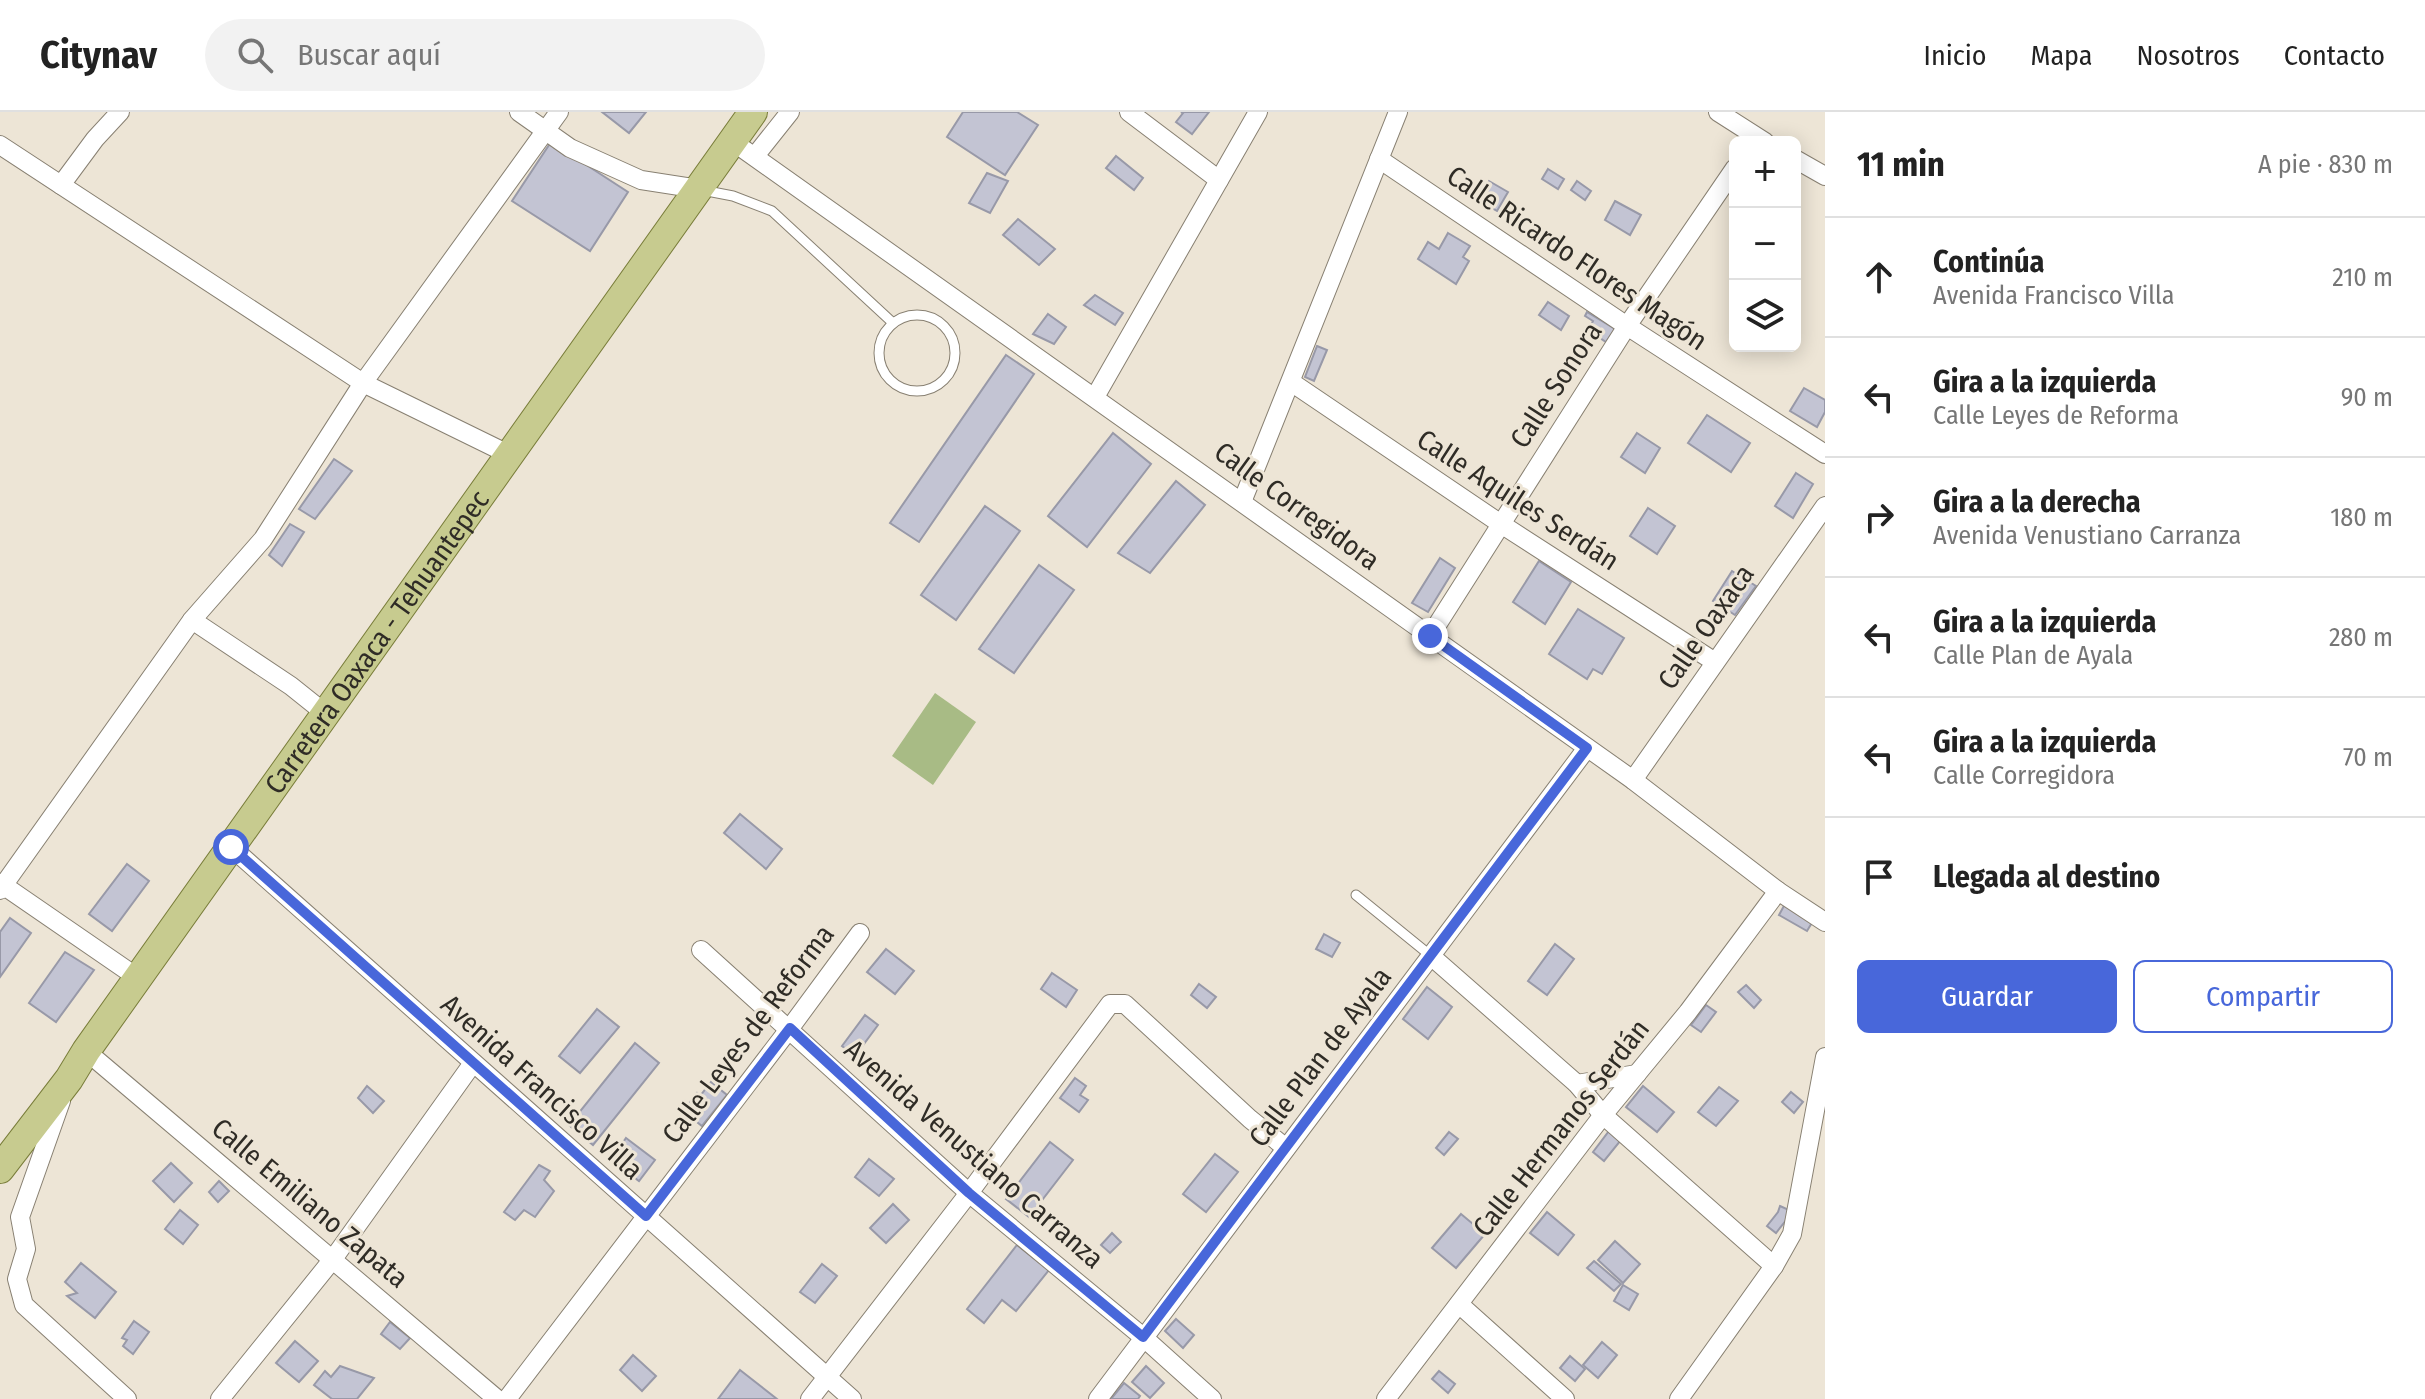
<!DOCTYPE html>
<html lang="es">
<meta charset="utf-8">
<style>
:root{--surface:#fff;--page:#f2f2f2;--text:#222;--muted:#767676;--line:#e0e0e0;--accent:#4867da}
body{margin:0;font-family:"Fira Sans Condensed",sans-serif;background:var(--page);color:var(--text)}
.controls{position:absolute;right:24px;top:24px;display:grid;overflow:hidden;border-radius:12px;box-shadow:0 4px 20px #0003}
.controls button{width:72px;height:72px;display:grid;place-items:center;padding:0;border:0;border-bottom:2px solid var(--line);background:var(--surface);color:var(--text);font:40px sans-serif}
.stop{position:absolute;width:24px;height:24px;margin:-18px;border:6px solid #4867da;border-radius:50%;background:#fff}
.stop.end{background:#4867da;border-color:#fff;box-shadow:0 2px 8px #0008}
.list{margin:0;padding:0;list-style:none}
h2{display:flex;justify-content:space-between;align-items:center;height:104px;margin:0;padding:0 32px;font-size:34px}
h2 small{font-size:26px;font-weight:400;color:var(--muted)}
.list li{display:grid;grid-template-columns:52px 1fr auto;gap:24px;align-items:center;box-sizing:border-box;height:120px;padding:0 32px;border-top:2px solid var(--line)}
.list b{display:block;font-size:30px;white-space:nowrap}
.list p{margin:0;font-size:26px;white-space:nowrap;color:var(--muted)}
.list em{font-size:26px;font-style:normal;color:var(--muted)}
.actions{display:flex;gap:16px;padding:24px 32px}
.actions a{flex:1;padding:18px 0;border:2px solid var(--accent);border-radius:12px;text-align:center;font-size:28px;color:var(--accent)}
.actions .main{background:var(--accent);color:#fff}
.icon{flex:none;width:44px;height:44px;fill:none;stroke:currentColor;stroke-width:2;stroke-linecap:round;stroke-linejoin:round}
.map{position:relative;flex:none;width:1825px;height:1287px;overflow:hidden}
header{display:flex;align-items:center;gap:48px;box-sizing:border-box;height:112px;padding:0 40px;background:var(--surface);border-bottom:2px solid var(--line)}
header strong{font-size:38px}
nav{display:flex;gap:44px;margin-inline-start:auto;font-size:28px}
.search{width:560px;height:72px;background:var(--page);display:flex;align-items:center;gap:20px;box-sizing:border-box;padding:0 28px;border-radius:44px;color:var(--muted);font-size:30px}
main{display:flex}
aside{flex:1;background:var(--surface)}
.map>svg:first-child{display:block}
.green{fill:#a8bb85}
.building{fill:#c3c4d3;stroke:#9899a8;stroke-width:2}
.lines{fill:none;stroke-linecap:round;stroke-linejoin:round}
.lane-casing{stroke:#888072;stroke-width:11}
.street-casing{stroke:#888072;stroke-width:20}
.primary-casing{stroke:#797d3a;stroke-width:30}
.lane{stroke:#fff;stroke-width:9}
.street{stroke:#fff;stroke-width:18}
.primary{stroke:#c7cb8f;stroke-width:28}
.route{stroke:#4867da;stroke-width:10}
.labels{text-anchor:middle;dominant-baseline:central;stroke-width:6;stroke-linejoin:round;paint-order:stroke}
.street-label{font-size:28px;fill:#2f2c26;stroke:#ede5d6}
</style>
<header>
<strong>Citynav</strong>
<div class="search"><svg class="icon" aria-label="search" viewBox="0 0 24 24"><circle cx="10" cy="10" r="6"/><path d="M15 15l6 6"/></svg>Buscar aquí</div>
<nav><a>Inicio</a><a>Mapa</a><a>Nosotros</a><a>Contacto</a></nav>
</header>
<main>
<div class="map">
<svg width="1825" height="1287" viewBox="0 0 1825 1287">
<rect width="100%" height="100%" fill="#ede5d6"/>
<polygon class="green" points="935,581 976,610 933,673 892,644"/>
<g class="building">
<polygon points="602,0 646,0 629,21"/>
<polygon points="963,0 1017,0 1038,13 1005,63 947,25"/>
<polygon points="1181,0 1209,0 1192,22 1176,10 1183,1"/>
<polygon points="551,30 628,80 590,139 512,89"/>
<polygon points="1116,44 1143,66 1134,78 1106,56"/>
<polygon points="1548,57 1564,67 1558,77 1542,67"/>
<polygon points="987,61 1008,69 990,101 969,91"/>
<polygon points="1489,69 1508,80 1497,99 1477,88"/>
<polygon points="1577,69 1591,79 1585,88 1571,78"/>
<polygon points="1615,89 1641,103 1630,123 1605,108"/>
<polygon points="1018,107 1055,137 1039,153 1003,123"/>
<polygon points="1448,121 1470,134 1463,145 1469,149 1456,172 1418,147 1428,130 1439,137"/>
<polygon points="1095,183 1123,201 1115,213 1084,193"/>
<polygon points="1548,190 1569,204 1561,218 1539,203"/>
<polygon points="1587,200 1615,217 1606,230 1588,218 1593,209 1585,204"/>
<polygon points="1048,202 1066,215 1054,232 1033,222"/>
<polygon points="1317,234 1327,238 1314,269 1305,265"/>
<polygon points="1006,243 1034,262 919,430 890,411"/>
<polygon points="1804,276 1825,288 1825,300 1817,315 1790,299"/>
<polygon points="1707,303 1750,331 1731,360 1688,331"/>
<polygon points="1113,321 1151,352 1087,435 1048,404"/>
<polygon points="1637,321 1660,336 1645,361 1621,345"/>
<polygon points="334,347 352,359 315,407 299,397"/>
<polygon points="1796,361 1813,372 1793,406 1775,394"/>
<polygon points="1176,369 1205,393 1150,461 1118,441"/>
<polygon points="985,394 1020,419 956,508 921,483"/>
<polygon points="1648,396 1675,414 1657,442 1630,424"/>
<polygon points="290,412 304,420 282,454 269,443"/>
<polygon points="1440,446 1455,456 1428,500 1412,491"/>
<polygon points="1539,449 1571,470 1545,512 1513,490"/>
<polygon points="1039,453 1074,478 1014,561 979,537"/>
<polygon points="1732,459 1756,474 1735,503 1713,489"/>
<polygon points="1578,497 1624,526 1602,562 1593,557 1587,567 1549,542"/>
<polygon points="740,702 782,737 766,757 724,721"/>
<polygon points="127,752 149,769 112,819 89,802"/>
<polygon points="1785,792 1813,809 1807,819 1779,803"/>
<polygon points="10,806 31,821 0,865 0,820"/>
<polygon points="1324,822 1340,831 1332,845 1316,837"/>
<polygon points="1555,832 1574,847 1547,883 1528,869"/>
<polygon points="886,837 914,859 895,882 867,860"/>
<polygon points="65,840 94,858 56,910 29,891"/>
<polygon points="1052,861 1077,878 1066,895 1041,877"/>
<polygon points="1199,872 1216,885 1207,896 1191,883"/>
<polygon points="1746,873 1761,888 1754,896 1738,880"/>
<polygon points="1427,875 1452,895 1428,927 1403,907"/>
<polygon points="1706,893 1716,900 1701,920 1691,913"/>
<polygon points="597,897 619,915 580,961 559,944"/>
<polygon points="865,903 878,913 855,944 842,934"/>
<polygon points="635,931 659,951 593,1033 569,1013"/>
<polygon points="1075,966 1086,974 1080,983 1088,988 1079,1000 1060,986"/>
<polygon points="711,970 727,983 702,1014 683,999 697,981 700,984"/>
<polygon points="367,974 384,989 373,1001 358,986"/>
<polygon points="1643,974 1674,1000 1657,1020 1626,995"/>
<polygon points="1719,975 1738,989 1716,1014 1698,1000"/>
<polygon points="1791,980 1803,990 1794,1001 1782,990"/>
<polygon points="1609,1019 1621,1028 1604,1049 1593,1040"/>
<polygon points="1449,1020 1458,1027 1444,1043 1436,1036"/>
<polygon points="626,1026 655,1048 639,1069 611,1048"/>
<polygon points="1050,1030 1073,1048 1029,1105 1006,1087"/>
<polygon points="1215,1042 1238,1060 1206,1100 1183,1082"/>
<polygon points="869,1047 894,1067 879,1084 855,1065"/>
<polygon points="171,1051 192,1071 174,1090 153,1069"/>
<polygon points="539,1053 550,1059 544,1068 554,1079 535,1105 524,1098 515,1108 504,1100"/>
<polygon points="219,1069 229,1079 218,1090 209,1080"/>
<polygon points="893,1092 909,1108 886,1131 870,1116"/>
<polygon points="1780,1094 1789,1098 1787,1107 1776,1121 1767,1114 1778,1100"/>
<polygon points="180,1098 198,1113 183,1132 165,1117"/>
<polygon points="1547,1100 1574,1123 1558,1143 1530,1121"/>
<polygon points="1461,1102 1485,1122 1456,1156 1432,1136"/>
<polygon points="1112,1121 1121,1130 1110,1141 1101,1133"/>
<polygon points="1615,1129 1640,1152 1623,1171 1598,1148"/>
<polygon points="1017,1133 1049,1158 1016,1199 1002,1188 984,1211 967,1197"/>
<polygon points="1594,1149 1621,1172 1614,1179 1587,1156"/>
<polygon points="81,1151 116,1180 95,1206 67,1184 77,1181 65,1170"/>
<polygon points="822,1152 837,1164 815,1191 800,1180"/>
<polygon points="1623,1173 1638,1182 1629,1198 1614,1189"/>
<polygon points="1176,1207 1194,1223 1183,1236 1165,1219"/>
<polygon points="134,1209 149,1220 133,1242 123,1234 127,1228 122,1226"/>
<polygon points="390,1210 410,1226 400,1237 381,1222"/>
<polygon points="295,1229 318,1249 299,1270 276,1251"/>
<polygon points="1602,1230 1617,1243 1598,1266 1583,1253"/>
<polygon points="633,1243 656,1264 642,1279 620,1258"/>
<polygon points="1570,1244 1585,1257 1575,1269 1560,1256"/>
<polygon points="340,1254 374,1266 357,1287 332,1287 314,1273 325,1259 331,1265"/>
<polygon points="1146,1254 1164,1271 1150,1286 1132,1270"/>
<polygon points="740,1258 777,1287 718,1287"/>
<polygon points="1439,1259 1455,1272 1448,1281 1432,1267"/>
<polygon points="1124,1271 1140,1284 1138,1287 1111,1287"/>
</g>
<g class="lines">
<defs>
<g id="lane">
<polyline points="702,78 733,84 772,99 893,211"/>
<circle cx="917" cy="241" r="38"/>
<polyline points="1356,783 1431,844"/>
</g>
<g id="street">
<polyline points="519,0 570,36 641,68 699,77"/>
<polyline points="1129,0 1219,68"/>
<polyline points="1718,0 1765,30"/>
<polyline points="732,29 1633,668 1778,779 1825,810"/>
<polyline points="0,33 363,271 510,343"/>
<polyline points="755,44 790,0"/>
<polyline points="1379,47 1627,214 1825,342"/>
<polyline points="1795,47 1825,64"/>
<polyline points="61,73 95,27 120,0"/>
<polyline points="1291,270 1501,412 1715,550"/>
<polyline points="1095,285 1258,0"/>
<polyline points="1242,390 1398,0"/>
<polyline points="192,508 291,574 326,602"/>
<polyline points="1430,524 1627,214 1735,56"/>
<polyline points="1633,668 1825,394"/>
<polyline points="231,735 852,1287"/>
<polyline points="0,771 138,866"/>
<polyline points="0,778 192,508 263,427 363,271 559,0"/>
<polyline points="701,838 969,1081 1143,1225 1212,1287"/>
<polyline points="1431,844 1577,972 1603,1003 1774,1154"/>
<polyline points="86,939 497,1287"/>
<polyline points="1577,972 1637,962"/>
<polyline points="61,989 20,1105 26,1137 17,1167 24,1193 127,1287"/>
<polyline points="1459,1192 1565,1287"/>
<polyline points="220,1287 333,1147 473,951"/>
<polyline points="507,1287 790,916 860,821"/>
<polyline points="810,1287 969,1081 1110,892 1125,892 1250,1007 1286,1036"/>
<polyline points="1098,1287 1587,636"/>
<polyline points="1386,1287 1603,1003 1688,900 1778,779"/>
<polyline points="1679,1287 1774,1154 1792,1122 1825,945"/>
</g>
<g id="primary">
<path id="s1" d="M 0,1057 L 69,967 L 86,939 L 753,0"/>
</g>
</defs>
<use href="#lane" class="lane-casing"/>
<use href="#street" class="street-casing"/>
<use href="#primary" class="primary-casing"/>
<use href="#lane" class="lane"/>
<use href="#street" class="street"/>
<use href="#primary" class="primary"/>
</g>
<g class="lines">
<polyline class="route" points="231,735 646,1104 790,916 969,1081 1143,1225 1587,636 1430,524"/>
</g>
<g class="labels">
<g class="street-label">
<text transform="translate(1577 146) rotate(34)">Calle Ricardo Flores Magón</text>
<text transform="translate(1556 273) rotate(-57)">Calle Sonora</text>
<text transform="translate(1518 388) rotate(33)">Calle Aquiles Serdán</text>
<text transform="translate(1297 394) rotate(36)">Calle Corregidora</text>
<text transform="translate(1706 515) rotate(-55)">Calle Oaxaca</text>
<text stroke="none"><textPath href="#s1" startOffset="648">Carretera Oaxaca - Tehuantepec</textPath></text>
<text transform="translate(748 922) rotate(-53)">Calle Leyes de Reforma</text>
<text transform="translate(1320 945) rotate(-53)">Calle Plan de Ayala</text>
<text transform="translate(542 975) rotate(42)">Avenida Francisco Villa</text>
<text transform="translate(1561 1016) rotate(-52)">Calle Hermanos Serdán</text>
<text transform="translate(974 1042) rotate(41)">Avenida Venustiano Carranza</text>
<text transform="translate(310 1091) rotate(40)">Calle Emiliano Zapata</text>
</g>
</g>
</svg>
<div class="controls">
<button>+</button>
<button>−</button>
<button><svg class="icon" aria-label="layers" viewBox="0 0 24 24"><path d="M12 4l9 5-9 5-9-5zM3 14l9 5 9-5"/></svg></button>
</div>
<div class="stop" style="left:231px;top:735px"></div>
<div class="stop end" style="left:1430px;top:524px"></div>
</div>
<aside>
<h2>11 min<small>A pie · 830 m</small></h2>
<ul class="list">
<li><svg class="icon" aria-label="ahead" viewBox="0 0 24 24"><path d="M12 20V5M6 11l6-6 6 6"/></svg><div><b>Continúa</b><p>Avenida Francisco Villa</p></div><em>210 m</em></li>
<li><svg class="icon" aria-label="left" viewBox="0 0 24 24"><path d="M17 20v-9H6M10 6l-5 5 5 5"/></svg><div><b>Gira a la izquierda</b><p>Calle Leyes de Reforma</p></div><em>90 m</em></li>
<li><svg class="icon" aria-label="right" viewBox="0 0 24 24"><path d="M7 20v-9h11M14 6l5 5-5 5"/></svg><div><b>Gira a la derecha</b><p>Avenida Venustiano Carranza</p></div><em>180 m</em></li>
<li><svg class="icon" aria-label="left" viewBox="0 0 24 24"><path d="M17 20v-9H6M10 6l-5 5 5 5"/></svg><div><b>Gira a la izquierda</b><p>Calle Plan de Ayala</p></div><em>280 m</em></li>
<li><svg class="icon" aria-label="left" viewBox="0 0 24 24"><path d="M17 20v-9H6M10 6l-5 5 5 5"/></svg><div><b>Gira a la izquierda</b><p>Calle Corregidora</p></div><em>70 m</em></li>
<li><svg class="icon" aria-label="arrive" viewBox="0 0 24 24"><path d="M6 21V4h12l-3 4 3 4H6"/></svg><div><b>Llegada al destino</b></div></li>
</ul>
<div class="actions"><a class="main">Guardar</a><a>Compartir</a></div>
</aside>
</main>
